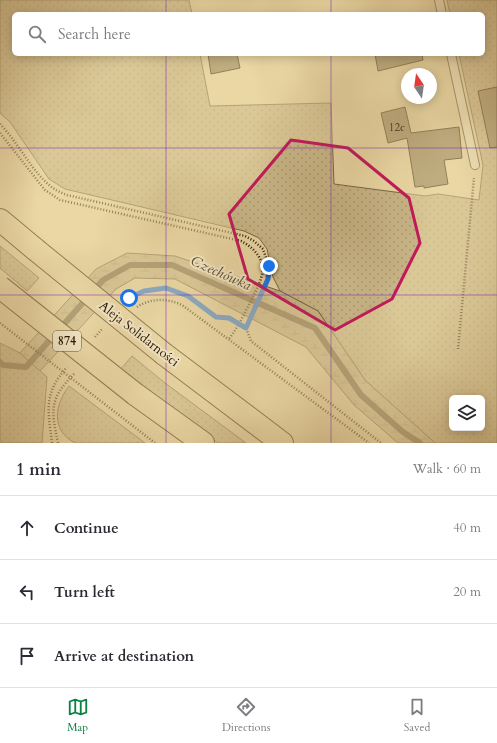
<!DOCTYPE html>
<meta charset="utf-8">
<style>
:root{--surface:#fff;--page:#f2f2f3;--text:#2b2b33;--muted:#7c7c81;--line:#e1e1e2;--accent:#0b8043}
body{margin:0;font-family:Cardo,serif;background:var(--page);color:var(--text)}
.controls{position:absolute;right:12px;bottom:12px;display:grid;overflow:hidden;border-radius:6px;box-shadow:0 2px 10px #0003}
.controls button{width:36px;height:36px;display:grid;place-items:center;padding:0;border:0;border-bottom:1px solid var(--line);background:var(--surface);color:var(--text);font:20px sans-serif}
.compass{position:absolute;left:401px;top:68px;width:36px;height:36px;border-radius:50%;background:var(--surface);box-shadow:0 2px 10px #0003;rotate:347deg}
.stop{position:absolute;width:12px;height:12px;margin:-9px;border:3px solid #1a73e8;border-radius:50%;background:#fff}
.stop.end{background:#1a73e8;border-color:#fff;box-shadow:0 1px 4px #0008}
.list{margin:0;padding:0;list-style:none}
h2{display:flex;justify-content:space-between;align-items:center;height:52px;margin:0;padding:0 16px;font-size:17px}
h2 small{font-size:13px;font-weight:400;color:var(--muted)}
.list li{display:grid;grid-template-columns:26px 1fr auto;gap:12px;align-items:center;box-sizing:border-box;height:64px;padding:0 16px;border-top:1px solid var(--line)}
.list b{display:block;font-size:15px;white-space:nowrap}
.list em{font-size:13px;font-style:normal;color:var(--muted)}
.icon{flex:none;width:22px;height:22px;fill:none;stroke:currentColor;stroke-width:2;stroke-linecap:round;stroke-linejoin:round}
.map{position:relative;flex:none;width:497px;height:443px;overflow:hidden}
.search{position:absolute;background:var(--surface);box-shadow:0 2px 10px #0003;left:12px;right:12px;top:12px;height:44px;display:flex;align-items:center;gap:10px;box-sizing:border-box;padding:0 14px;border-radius:6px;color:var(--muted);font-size:15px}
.sheet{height:244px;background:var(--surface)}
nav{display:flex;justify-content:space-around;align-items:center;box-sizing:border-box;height:56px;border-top:1px solid var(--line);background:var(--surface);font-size:11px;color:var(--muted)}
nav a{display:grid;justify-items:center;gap:2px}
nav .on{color:var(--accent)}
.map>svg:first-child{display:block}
.grass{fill:url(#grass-dots);stroke:#786644;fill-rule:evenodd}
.wetland{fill:url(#wetland-marsh);stroke:#786644}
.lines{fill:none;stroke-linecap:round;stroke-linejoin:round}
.stream{stroke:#756241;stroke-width:6}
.building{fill:#8d7a55;stroke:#281600}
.lane-casing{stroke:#584629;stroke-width:10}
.primary-casing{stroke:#281600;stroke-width:24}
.path{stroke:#281600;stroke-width:2.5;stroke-dasharray:1 2;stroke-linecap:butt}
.lane{stroke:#f1e5c4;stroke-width:8}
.primary{stroke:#ead7a4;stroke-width:22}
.primary-bridge-casing{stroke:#281600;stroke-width:24;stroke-linecap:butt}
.primary-bridge{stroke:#ead7a4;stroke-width:22}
.route{stroke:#1a73e8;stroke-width:5}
.marked{fill:none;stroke:#c2185b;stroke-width:3;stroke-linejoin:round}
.grid{fill:none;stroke:#7b2cbf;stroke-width:1;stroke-opacity:0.55}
.labels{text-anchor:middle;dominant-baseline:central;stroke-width:4;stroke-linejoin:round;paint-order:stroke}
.number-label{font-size:11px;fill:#412f15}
.shield{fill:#f1e5c4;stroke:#64543b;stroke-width:1}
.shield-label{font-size:12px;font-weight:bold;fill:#281600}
.street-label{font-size:13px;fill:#281600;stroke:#f1e5c4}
.water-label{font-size:14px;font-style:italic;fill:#5b492b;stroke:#f1e5c4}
</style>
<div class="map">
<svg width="497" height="443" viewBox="0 0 497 443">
<defs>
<pattern id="grass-dots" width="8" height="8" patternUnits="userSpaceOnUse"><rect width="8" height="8" fill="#c9b688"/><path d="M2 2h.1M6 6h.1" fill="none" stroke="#ad9c74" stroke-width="1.8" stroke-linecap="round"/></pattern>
<pattern id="wetland-marsh" width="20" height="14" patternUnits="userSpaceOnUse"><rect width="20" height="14" fill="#c9b688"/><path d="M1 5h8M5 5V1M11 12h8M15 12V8" fill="none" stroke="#ad9c74"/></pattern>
</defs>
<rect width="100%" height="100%" fill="#ead7a4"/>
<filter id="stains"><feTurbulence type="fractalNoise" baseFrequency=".005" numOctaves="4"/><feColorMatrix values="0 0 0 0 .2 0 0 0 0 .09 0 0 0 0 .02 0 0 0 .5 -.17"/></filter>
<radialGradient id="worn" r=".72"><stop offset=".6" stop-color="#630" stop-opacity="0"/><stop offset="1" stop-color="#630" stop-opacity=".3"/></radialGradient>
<g class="grass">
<path d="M 0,0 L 189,0 L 192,14 L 14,14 L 14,54 L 200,54 L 210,106 L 331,103 L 334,184 L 425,196 L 438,194 L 479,200 L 483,165 L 459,54 L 483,54 L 483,14 L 450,14 L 447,0 L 497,0 L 497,443 L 435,443 L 365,380 L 318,311 L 280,291 L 273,277 L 267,249 L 259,238 L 244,231 L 65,189 L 49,179 L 10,122 L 0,113 ZM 452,398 L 482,398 L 482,428 L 452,428 Z"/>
<polygon points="0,246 39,278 27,291 0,268"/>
<polygon points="0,343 20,353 47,377 42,443 0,443"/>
<polygon points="132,356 165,383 246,443 218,443 120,370"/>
<path d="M 69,386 L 145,443 L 75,443 C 50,430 55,404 69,386 Z"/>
</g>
<polygon class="wetland" points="127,253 175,256 280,291 318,311 365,380 435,443 398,443 354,405 306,347 175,279 135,278 116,289 40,371 20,353 96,269"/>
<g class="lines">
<polyline class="stream" points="0,362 3,365 26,367 103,280 130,265 172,265 315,328 361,395 403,432 420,443"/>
</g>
<g class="building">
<polygon points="208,54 237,54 240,68 211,74"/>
<polygon points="375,54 422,54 423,60 378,71"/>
<polygon points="497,87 497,147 490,148 478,91"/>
<polygon points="405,107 411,133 459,127 462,158 444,160 448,184 424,188 424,186 415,187 407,138 388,143 381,113"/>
</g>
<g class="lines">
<defs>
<g id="lane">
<polyline points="439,0 442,14"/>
<polyline points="451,54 475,165"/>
</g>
<g id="primary">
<polyline points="0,220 36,250"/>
<polyline points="164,354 282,443"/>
<polyline points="135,394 203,443"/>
</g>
</defs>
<use href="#lane" class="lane-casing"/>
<use href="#primary" class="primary-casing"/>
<g class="path">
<path d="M 0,124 C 18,142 33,174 53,188 C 57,191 62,193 67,195 L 245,236 L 254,241 L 263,249 L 269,266 L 268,279 L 246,328"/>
<path d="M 0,133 L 45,190 L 60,200 L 241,241 C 255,248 267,262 261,278 C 259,286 254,294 251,301 C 244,314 238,327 229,339"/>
<polyline points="128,299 143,291 166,288 188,296 216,317 229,318 246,328 251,341 381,443"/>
<path d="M 137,307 C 151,298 167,298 182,305 L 369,443"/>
<polyline points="0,323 155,443"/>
<polyline points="95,337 102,329"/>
<polyline points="458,349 474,178"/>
<path d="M 52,443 C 48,410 43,394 67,367"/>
<path d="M 58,443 C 51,409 49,399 75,373"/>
</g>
<use href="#lane" class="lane"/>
<use href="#primary" class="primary"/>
<defs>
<g id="primary-bridge">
<polyline points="36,250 164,354"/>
<polyline points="0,287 135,394"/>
</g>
</defs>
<use href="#primary-bridge" class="primary-bridge-casing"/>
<use href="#primary-bridge" class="primary-bridge"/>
</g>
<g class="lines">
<polyline class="route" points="129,298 144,291 166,288 188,296 216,317 229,318 246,328 268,279 269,266"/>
</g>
<path d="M0 0H497V443H0ZM 291,140 L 348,148 L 409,198 L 420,243 L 392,299 L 335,330 L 248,279 L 229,214 Z" fill="#ead7a4" fill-opacity=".55" fill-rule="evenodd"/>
<path class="marked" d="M 291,140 L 348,148 L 409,198 L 420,243 L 392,299 L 335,330 L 248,279 L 229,214 Z"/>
<path class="grid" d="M 166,0 L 166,14M 331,0 L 331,14M 166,54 L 166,443M 331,54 L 331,443M 0,148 L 497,148M 0,295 L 497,295"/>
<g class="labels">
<g class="number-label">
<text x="397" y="127">12c</text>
</g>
<rect class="shield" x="53" y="331" width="28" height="20" rx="3"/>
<g class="shield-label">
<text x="67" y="341">874</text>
</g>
<g class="street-label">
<text transform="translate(139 334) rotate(38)">Aleja Solidarności</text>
</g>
<g class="water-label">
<text transform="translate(221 273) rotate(24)">Czechówka</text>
</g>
</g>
<rect width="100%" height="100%" filter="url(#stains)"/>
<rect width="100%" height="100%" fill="url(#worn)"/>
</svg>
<div class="controls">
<button><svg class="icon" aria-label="layers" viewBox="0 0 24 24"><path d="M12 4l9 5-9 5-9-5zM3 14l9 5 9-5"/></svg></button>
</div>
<svg class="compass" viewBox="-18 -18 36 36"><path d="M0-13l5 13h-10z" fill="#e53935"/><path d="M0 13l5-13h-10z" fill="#7c7c81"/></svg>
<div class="stop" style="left:129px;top:298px"></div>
<div class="stop end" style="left:269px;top:266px"></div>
<div class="search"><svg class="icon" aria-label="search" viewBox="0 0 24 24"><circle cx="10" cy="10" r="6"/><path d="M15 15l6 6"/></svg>Search here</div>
</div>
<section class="sheet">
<h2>1 min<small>Walk · 60 m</small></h2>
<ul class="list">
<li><svg class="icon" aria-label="ahead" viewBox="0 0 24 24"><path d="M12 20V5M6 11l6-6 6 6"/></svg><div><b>Continue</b></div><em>40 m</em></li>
<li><svg class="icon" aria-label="left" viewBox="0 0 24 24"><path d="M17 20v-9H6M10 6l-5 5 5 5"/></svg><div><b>Turn left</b></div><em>20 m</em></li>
<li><svg class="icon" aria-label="arrive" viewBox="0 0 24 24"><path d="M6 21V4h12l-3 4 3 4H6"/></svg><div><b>Arrive at destination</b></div></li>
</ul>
</section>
<nav>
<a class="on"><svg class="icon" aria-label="map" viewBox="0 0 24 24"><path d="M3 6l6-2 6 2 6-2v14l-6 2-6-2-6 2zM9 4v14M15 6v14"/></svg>Map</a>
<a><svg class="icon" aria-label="directions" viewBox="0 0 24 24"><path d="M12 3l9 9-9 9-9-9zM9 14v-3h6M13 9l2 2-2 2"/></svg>Directions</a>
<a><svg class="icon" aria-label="saved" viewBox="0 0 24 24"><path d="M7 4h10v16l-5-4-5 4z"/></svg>Saved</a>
</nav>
